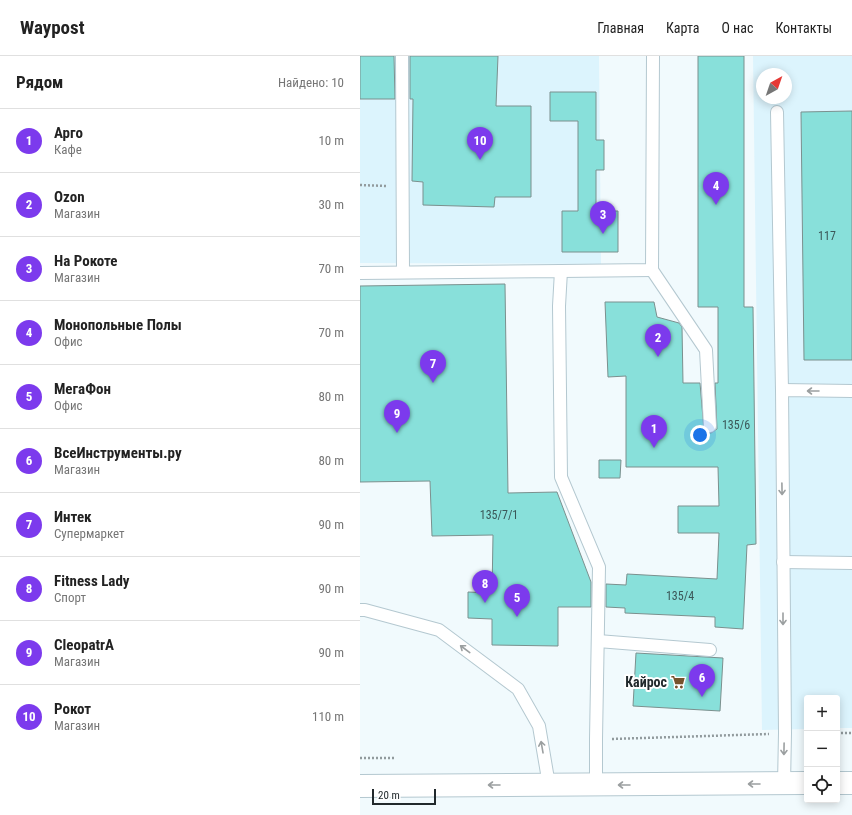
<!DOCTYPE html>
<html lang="ru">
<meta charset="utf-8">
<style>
:root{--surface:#fff;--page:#f2f2f2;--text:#222;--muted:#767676;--line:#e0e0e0;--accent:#7c3aed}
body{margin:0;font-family:"Roboto Condensed",sans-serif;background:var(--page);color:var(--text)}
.controls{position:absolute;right:12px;bottom:12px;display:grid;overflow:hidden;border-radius:4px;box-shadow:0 2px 10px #0003}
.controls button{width:36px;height:36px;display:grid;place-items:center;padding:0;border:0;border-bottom:1px solid var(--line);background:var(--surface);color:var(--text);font:20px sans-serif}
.compass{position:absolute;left:396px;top:12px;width:36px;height:36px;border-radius:50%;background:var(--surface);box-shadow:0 2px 10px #0003;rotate:40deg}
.scale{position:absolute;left:12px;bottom:10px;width:64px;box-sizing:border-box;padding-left:4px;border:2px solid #21292c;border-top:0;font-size:11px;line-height:14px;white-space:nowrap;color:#21292c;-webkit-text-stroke:3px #fff;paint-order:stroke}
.you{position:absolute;left:340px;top:379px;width:14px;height:14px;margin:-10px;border:3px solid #fff;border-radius:50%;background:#1a73e8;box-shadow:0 0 0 6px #1a73e833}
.badge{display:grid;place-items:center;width:26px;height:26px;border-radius:50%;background:var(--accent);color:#fff;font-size:13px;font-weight:700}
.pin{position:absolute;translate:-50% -33px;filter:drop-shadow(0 1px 2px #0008)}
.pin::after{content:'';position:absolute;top:21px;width:14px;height:12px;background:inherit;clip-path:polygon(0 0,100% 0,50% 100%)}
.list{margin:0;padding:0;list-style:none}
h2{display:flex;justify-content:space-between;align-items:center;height:52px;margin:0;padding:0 16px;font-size:17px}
h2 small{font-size:13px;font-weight:400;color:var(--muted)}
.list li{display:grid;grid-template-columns:26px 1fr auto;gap:12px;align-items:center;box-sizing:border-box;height:64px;padding:0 16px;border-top:1px solid var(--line)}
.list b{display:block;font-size:15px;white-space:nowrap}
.list p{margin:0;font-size:13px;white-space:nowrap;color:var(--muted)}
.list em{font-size:13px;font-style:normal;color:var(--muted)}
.icon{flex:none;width:22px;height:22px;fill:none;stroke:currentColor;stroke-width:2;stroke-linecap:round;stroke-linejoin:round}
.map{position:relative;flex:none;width:492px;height:759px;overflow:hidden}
header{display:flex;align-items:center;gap:24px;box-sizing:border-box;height:56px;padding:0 20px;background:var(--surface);border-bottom:1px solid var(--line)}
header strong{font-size:19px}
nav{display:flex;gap:22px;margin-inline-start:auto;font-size:14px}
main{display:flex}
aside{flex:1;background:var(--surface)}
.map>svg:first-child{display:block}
.built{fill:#dcf4fd;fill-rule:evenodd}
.building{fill:#88e0da;stroke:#7b908e}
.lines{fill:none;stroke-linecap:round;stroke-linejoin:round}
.lane-casing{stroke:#b4c8d0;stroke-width:14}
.secondary-casing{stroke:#b4c8d0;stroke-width:24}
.path{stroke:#919a9d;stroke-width:2.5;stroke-dasharray:2 2;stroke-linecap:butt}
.lane{stroke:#fff;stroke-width:12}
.secondary{stroke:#fff;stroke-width:22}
.oneway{stroke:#9b9fa0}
.labels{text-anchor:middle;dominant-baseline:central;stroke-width:4;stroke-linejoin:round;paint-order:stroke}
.number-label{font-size:12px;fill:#3b5758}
.poi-label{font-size:14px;font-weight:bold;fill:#21292c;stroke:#fff;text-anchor:end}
</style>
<header>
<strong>Waypost</strong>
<nav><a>Главная</a><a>Карта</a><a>О нас</a><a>Контакты</a></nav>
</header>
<main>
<aside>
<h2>Рядом<small>Найдено: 10</small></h2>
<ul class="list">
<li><span class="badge">1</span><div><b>Арго</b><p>Кафе</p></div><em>10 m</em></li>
<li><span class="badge">2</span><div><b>Ozon</b><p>Магазин</p></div><em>30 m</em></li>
<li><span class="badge">3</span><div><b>На Рокоте</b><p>Магазин</p></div><em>70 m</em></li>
<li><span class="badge">4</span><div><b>Монопольные Полы</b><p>Офис</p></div><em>70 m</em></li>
<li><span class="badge">5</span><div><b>МегаФон</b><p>Офис</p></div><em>80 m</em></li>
<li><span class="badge">6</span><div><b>ВсеИнструменты.ру</b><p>Магазин</p></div><em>80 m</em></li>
<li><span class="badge">7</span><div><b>Интек</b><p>Супермаркет</p></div><em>90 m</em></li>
<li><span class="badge">8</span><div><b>Fitness Lady</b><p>Спорт</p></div><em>90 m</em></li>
<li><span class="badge">9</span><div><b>CleopatrA</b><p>Магазин</p></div><em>90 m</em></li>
<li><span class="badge">10</span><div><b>Рокот</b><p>Магазин</p></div><em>110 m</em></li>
</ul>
</aside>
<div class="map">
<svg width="492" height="759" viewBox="0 0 492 759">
<rect width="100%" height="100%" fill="#f1fafd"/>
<g class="built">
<polygon points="0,0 239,0 241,208 0,207"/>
<path d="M 393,0 L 492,0 L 492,672 L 477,672 L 477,642 L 447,642 L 447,673 L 402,674 ZM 402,18 L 426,18 L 426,42 L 402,42 Z"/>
</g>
<g class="building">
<polygon points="0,0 34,0 35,43 0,43"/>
<polygon points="50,0 138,0 136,50 171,50 171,141 135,141 134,151 63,149 63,126 52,125 53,43 50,43"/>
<polygon points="338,0 384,0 384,251 393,251 396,488 387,489 383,573 355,571 355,561 265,557 265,552 246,551 246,528 266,529 267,518 357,523 359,477 318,477 318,450 359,450 358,411 266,411 266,320 248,321 245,246 294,246 297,261 319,267 322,271 323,327 340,327 344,374 346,376 351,377 357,373 355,327 358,327 358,251 338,251"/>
<polygon points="190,36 236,36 236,84 244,84 244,114 236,114 236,155 258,155 258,196 202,196 202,155 218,155 218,65 190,65"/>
<polygon points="492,55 492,304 444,304 441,56"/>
<polygon points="145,228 148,437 197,436 231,526 231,551 198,551 198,590 132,589 132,563 108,562 108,536 132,537 133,479 72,480 70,425 0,426 0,230"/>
<polygon points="239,404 261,404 260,422 239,422"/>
<polygon points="276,597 363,602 360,655 273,650"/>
</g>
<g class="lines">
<defs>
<g id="lane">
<polyline points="42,0 43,216"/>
<polyline points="417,56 422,334"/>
<polyline points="292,214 346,294 350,370"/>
<polyline points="201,215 292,214 293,0"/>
<polyline points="0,217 201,215 199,250 201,421 239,511 236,683 236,729"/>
<polyline points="423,506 492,507"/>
<polyline points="0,554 5,554 79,574 158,633 179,670 189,729"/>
<polyline points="238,585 350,594"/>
<polyline points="424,728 425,677 422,334 492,335"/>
</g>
<g id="secondary">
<polyline points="477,727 492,727"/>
<polyline points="0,730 447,727"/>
</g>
</defs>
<use href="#lane" class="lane-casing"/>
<use href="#secondary" class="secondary-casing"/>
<g class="path">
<polyline points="0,129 26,130"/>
<polyline points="477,677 492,677"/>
<polyline points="252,683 409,678"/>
<polyline points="0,702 34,702"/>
</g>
<use href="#lane" class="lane"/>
<use href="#secondary" class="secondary"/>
</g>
<defs><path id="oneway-shaft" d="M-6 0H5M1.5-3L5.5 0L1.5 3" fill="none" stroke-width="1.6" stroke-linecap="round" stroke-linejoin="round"/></defs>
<g class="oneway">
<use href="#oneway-shaft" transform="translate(453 335) rotate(-180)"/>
<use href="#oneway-shaft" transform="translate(422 433) rotate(89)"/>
<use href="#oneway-shaft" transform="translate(423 563) rotate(90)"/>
<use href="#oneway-shaft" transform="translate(105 593) rotate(-143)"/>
<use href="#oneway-shaft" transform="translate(182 691) rotate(-100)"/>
<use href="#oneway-shaft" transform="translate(424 693) rotate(91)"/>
<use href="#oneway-shaft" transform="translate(394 728) rotate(180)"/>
<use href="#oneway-shaft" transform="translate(134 729) rotate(180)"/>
<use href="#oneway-shaft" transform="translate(264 729) rotate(180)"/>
</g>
<defs>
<symbol id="supermarket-bare" viewBox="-9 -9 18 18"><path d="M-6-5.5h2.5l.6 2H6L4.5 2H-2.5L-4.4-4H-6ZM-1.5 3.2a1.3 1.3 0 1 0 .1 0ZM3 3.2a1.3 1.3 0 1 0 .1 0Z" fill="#75522b" stroke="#fff" stroke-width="2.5" paint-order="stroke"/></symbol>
</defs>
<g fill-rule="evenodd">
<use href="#supermarket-bare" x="308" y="616" width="20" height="20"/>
</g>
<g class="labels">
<g class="number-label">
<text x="467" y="180">117</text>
<text x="376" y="369">135/6</text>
<text x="139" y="459">135/7/1</text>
<text x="320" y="540">135/4</text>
</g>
<g class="poi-label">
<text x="307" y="626">Кайрос</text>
</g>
</g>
</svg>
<div class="controls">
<button>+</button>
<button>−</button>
<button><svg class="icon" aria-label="locate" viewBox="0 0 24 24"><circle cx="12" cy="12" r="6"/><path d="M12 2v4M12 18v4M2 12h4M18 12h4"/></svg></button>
</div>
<svg class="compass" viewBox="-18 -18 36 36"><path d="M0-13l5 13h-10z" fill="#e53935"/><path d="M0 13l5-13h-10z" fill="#767676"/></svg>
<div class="scale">20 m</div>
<div class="you"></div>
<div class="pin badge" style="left:294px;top:392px">1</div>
<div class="pin badge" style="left:298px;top:301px">2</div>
<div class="pin badge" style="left:243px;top:178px">3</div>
<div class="pin badge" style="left:356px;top:149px">4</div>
<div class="pin badge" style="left:157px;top:561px">5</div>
<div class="pin badge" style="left:342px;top:641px">6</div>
<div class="pin badge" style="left:73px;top:327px">7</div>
<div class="pin badge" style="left:125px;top:547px">8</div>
<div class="pin badge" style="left:37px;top:377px">9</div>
<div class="pin badge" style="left:120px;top:104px">10</div>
</div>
</main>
